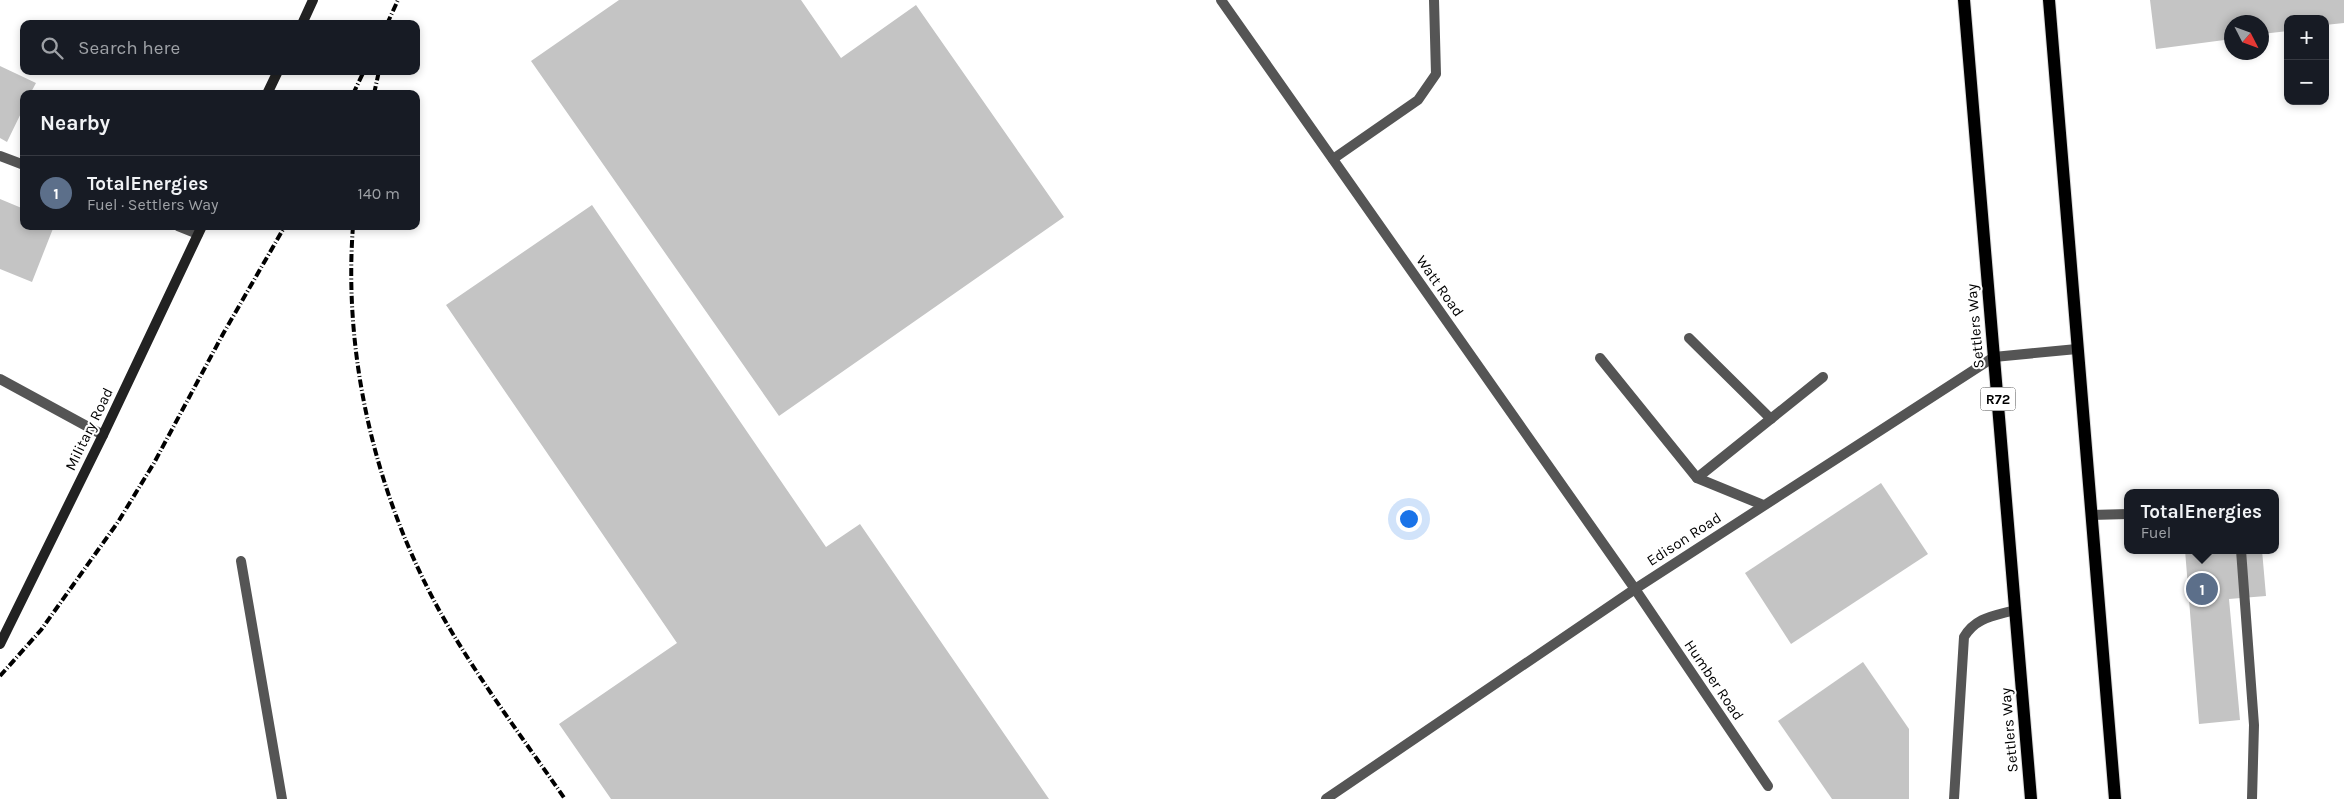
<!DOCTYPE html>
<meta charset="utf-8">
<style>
:root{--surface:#171b24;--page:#242831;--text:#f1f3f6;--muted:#9ea1a6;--line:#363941;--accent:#ea580c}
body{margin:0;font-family:Karla,sans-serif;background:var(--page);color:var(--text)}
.controls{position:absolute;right:15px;top:15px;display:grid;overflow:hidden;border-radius:10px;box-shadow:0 2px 8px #0003}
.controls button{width:45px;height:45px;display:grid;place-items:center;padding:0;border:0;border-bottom:1px solid var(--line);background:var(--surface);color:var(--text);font:25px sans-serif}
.compass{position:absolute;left:2224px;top:15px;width:45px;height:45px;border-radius:50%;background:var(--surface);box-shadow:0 2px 8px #0003;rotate:132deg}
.you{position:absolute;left:1408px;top:518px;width:18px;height:18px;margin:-12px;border:4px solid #fff;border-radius:50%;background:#1a73e8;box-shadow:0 0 0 8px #1a73e833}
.badge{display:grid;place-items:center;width:32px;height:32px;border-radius:50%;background:var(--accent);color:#fff;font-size:16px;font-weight:700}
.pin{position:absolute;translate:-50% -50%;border:2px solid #fff;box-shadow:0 1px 5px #0006}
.popup{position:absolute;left:2124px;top:489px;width:155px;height:65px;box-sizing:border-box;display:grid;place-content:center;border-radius:10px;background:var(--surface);filter:drop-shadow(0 1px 4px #0005);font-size:16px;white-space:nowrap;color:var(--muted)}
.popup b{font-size:19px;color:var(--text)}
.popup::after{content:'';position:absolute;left:50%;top:100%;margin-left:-10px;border:10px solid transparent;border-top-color:var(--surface)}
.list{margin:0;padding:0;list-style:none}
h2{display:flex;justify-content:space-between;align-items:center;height:65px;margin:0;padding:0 20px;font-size:21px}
h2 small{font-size:16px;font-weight:400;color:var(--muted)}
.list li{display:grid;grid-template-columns:32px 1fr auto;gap:15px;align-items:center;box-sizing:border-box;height:75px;padding:0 20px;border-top:1px solid var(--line)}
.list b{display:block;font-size:19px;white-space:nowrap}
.list p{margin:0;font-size:16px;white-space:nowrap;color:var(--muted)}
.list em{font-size:16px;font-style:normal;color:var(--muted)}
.icon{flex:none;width:28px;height:28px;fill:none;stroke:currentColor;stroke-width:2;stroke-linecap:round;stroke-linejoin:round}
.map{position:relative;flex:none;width:2344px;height:799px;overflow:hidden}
.search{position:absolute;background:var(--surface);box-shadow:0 2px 8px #0003;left:20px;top:20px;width:400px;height:55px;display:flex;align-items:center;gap:12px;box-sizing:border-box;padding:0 18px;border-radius:10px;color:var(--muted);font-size:19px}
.panel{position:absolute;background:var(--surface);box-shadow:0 2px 8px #0003;left:20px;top:90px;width:400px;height:140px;border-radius:10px}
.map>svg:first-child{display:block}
.building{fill:#c4c4c4}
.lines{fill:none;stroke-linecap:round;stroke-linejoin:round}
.primary-casing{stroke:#dbdbdb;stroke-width:14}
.lane{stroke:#555;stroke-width:10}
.street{stroke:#555;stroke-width:10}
.secondary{stroke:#222;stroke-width:10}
.primary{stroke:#000;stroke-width:12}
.rail{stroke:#000;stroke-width:4;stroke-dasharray:8 2.5 1 2.5;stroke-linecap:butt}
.labels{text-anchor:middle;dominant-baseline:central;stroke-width:4;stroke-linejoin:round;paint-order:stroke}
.shield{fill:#fff;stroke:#4c4c4c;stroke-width:1}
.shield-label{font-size:14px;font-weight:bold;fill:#000}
.street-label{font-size:15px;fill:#000;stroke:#fff}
</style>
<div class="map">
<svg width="2344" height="799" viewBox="0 0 2344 799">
<rect width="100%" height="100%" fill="#fff"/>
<g class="building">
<polygon points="619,0 801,0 841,58 916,5 1064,217 779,416 531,61"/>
<polygon points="2150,0 2344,0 2344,23 2325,25 2325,19 2288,19 2288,31 2262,34 2262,22 2232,22 2232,39 2156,49"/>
<polygon points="0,66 36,83 30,94 24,94 24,107 7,142 0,138"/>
<polygon points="0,199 24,209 24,226 54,226 32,282 0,269"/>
<polygon points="592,205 826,547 860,524 1049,799 611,799 559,724 677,643 446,305"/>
<polygon points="1881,483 1928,554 1791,644 1745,573"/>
<polygon points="2185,550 2262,550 2266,596 2229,599 2240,720 2199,724"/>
<polygon points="1863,662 1909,729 1909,799 1832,799 1778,721"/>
</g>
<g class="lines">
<defs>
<g id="primary">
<polyline points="1964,0 2031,799"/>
<polyline points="2049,0 2115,799"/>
</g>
</defs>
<use href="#primary" class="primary-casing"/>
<g class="lane">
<polyline points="1221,0 1635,589 1768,786"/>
<polyline points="0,156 24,165"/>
<polyline points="1333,159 1418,100 1436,74 1434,0"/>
<polyline points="178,226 198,234"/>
<polyline points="1689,338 1771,419"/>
<polyline points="1600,358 1697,478 1763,505"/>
<polyline points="0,379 103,435"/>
<polyline points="1697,478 1823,377"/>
<polyline points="2091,515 2128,514"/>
<polyline points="2241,550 2254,725 2252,799"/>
<polyline points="241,561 282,799"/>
<path d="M 1954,799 L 1964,637 C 1976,617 1994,616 2015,610"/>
</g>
<polyline class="street" points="1326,799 1635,589 1994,357 2077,349"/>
<g class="secondary">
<polyline points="302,24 313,0"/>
<polyline points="267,94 278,71"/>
<polyline points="0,644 103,435 202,226"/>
</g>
<use href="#primary" class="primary"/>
<g class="rail">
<polyline points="387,24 398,0"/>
<polyline points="353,94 364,71"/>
<polyline points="374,94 379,71"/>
<path d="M 353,226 C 343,358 376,494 439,610 C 476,676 522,737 565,799"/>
<polyline points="0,676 41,630 118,522 154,463 223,334 285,226"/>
</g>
</g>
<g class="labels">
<rect class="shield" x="1980.5" y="387.5" width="35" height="23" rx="4"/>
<g class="shield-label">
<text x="1998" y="399">R72</text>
</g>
<g class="street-label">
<text transform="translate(1440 286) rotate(55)">Watt Road</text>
<text transform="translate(1975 326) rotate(-95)">Settlers Way</text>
<text transform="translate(89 429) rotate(-64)">Military Road</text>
<text transform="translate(1684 539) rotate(-33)">Edison Road</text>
<text transform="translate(1714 680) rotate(56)">Humber Road</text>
<text transform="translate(2009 730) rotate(-95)">Settlers Way</text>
</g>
</g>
</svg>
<div class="controls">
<button>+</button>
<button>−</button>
</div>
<svg class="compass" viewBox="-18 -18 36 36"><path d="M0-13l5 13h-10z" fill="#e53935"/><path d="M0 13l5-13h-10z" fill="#9ea1a6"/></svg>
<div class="you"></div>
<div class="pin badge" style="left:2202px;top:589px;background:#5c6f8a">1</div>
<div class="popup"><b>TotalEnergies</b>Fuel</div>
<div class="search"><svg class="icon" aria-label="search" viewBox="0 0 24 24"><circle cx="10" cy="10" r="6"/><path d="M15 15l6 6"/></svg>Search here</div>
<section class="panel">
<h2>Nearby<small></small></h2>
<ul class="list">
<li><span class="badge" style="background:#5c6f8a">1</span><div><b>TotalEnergies</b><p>Fuel · Settlers Way</p></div><em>140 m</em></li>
</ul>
</section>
</div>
